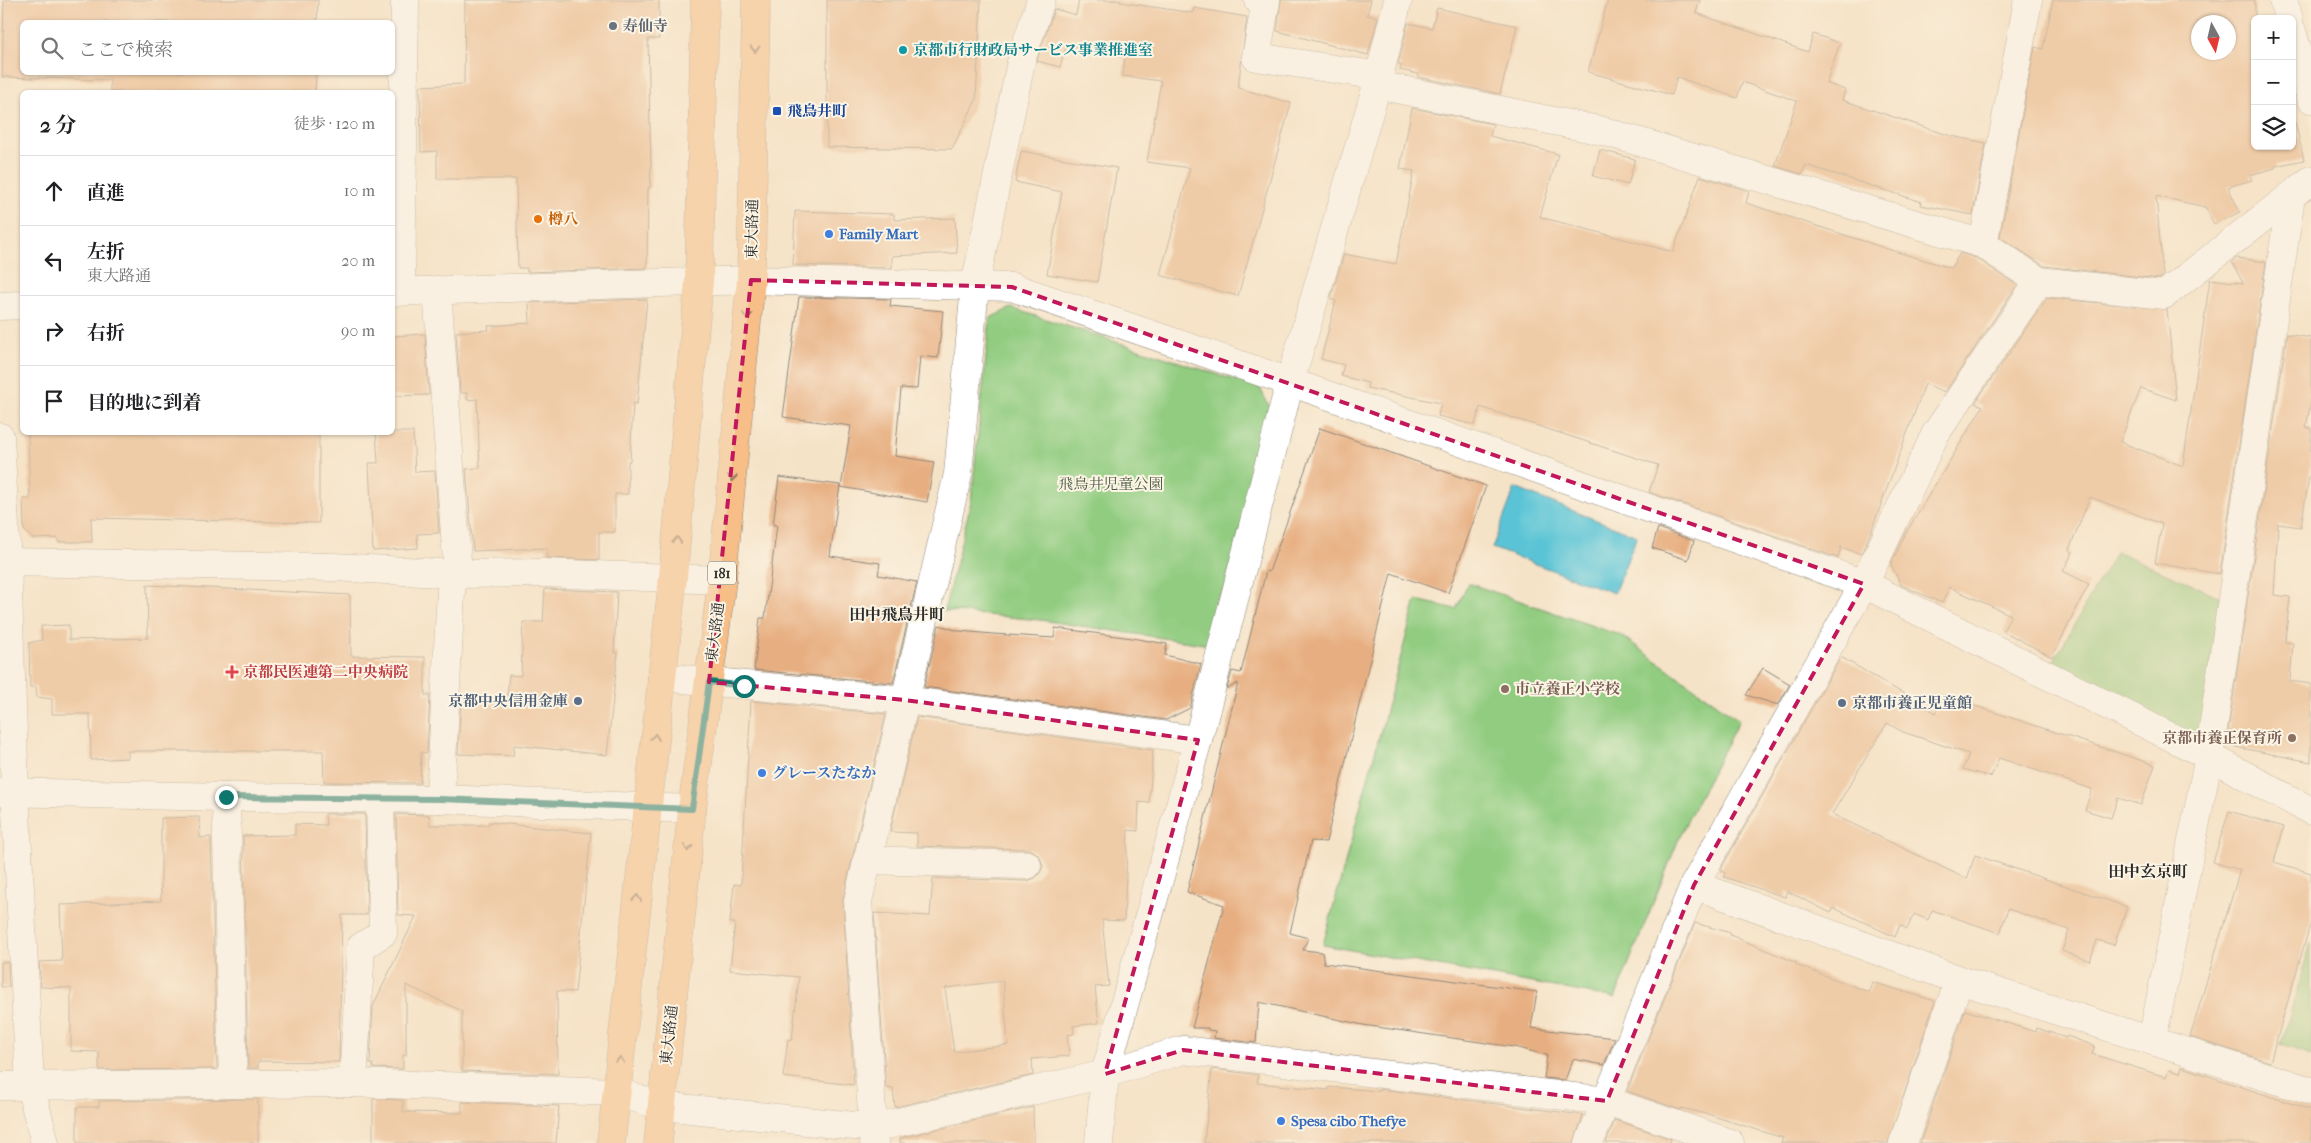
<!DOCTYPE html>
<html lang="ja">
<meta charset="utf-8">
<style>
:root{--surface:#fff;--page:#f2f2f2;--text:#202124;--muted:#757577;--line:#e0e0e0}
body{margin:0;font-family:"IM FELL French Canon","Noto Serif JP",serif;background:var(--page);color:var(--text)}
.controls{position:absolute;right:15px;top:15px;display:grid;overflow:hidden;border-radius:8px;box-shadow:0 1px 4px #0004}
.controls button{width:45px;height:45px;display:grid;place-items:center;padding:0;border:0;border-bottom:1px solid var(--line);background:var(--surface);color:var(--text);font:25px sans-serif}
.compass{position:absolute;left:2191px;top:15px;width:45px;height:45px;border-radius:50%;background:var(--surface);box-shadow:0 1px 4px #0004;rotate:172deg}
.stop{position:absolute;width:15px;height:15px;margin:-11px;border:4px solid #0f766e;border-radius:50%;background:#fff}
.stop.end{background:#0f766e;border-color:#fff;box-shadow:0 1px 5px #0008}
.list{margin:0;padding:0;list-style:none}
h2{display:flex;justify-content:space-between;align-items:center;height:65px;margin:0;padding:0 20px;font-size:21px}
h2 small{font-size:16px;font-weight:400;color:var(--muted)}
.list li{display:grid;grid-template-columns:32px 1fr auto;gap:15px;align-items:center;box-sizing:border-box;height:70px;padding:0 20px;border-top:1px solid var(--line)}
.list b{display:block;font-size:19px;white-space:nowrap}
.list p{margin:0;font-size:16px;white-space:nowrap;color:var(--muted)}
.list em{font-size:16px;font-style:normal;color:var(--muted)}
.icon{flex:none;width:28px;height:28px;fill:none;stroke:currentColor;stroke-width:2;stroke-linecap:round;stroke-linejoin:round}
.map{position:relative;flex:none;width:2311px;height:1143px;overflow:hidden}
.search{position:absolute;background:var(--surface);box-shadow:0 1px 4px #0004;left:20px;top:20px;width:375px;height:55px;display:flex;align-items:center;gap:12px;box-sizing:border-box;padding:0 18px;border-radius:8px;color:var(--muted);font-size:19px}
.panel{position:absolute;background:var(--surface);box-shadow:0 1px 4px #0004;left:20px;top:90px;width:375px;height:345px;border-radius:8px}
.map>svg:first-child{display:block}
.green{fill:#91cc80;stroke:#5e7c56}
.water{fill:#5ac4d6;stroke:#427880}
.building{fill:#e7af81;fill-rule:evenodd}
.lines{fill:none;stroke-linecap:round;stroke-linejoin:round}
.minor-casing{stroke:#90877a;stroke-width:29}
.major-casing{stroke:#90877a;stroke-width:29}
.minor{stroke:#fff;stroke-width:28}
.major{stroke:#f7be88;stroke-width:28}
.oneway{stroke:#91745a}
.route{stroke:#0f766e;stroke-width:6}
.marked{fill:none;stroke:#c2185b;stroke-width:4;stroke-dasharray:10 6;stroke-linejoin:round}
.worship-dot{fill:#6b7280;stroke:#fcf5e5;stroke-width:2}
.culture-dot{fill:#0f9aa8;stroke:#fcf5e5;stroke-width:2}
.transit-dot{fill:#1a4fb4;stroke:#fcf5e5;stroke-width:2}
.food-dot{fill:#e8710a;stroke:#fcf5e5;stroke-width:2}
.shop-dot{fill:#3f7fe0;stroke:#fcf5e5;stroke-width:2}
.health-dot{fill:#e0444e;stroke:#fcf5e5;stroke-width:2}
.education-dot{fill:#8d6e63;stroke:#fcf5e5;stroke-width:2}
.service-dot{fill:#5c6f8a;stroke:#fcf5e5;stroke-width:2}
.labels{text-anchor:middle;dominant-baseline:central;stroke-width:4;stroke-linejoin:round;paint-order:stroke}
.shield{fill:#fcf5e5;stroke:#6a6863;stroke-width:1}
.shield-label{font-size:14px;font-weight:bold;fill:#2b2b2b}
.worship-label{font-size:15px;font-weight:bold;fill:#5b616d;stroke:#fcf5e5;text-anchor:start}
.culture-label{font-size:15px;font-weight:bold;fill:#0d838f;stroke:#fcf5e5;text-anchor:start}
.transit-label{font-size:15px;font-weight:bold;fill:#164399;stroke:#fcf5e5;text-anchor:start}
.food-label{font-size:15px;font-weight:bold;fill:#c56008;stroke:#fcf5e5;text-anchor:start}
.street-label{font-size:15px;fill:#2b2b2b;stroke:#fcf5e5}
.shop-label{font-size:15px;font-weight:bold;fill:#366cbe;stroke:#fcf5e5;text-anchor:start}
.park-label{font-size:15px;fill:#4a5b44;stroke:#fcf5e5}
.health-label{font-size:15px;font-weight:bold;fill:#be3a42;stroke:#fcf5e5;text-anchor:start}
.education-label{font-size:15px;font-weight:bold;fill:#785e54;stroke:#fcf5e5;text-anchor:start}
.service-label{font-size:15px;font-weight:bold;fill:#4e5e75;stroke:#fcf5e5;text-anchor:end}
.neighbourhood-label{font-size:16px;font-weight:bold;fill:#2b2b2b;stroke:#fcf5e5}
</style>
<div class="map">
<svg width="2311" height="1143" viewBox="0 0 2311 1143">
<rect width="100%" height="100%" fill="#fcf5e5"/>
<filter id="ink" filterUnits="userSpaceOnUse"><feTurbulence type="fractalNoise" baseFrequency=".02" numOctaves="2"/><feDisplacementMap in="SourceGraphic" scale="10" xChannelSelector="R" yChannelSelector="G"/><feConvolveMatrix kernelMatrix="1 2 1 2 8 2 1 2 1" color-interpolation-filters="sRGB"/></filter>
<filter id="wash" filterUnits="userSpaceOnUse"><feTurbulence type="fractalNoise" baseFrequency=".0096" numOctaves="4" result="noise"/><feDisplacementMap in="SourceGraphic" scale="20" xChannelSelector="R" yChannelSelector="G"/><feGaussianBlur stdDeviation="1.12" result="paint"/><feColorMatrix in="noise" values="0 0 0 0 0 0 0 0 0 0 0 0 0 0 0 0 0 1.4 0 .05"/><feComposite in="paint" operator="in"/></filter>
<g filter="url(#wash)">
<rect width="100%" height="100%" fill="#f5e3c8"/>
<g class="green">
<polygon points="1011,308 1260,388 1271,410 1210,645 1040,620 944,611 971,502 990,318"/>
<polygon points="2116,551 2220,597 2201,741 2052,664"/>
<polygon points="1468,583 1622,636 1739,720 1682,831 1615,998 1323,945 1416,600 1456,609"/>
<polygon points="2311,943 2311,1055 2281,1045"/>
</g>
<polygon class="water" points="1515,488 1637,536 1614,593 1492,548"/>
<g id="blocks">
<g class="building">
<polygon points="4,0 318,0 317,22 22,22 22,72 316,72 315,92 110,92 110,80 2,77"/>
<polygon points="465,0 659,0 659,39 648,39 651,168 650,188 648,188 647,268 527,272 527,268 518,268 516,179 437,179 437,151 421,152 420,86 464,84"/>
<polygon points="827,0 981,0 976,100 952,149 827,147"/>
<polygon points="1079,0 1121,0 1120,2 1193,13 1194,8 1247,17 1238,88 1291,103 1238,296 1160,275 1190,168 1147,162 1161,81 1123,76 1125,57 1067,44 1060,67 1037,61 1054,9 1076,15"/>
<polygon points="1281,0 1371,0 1367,15 1378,17 1368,55 1277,31"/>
<polygon points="1608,0 1700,0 1696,13 1808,52 1813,34 1840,43 1826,83 1845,90 1842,100 1951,136 1986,143 1973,215 1921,205 1922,202 1806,165 1802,174 1775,166 1797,101 1742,82 1737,98 1677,77 1672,95 1588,72"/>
<path d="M 2053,0 L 2255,0 L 2255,146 L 2292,146 L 2292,109 L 2304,160 L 2275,166 L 2275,168 L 2250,175 L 2252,180 L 2228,187 L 2240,212 L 2214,224 L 2205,207 L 2156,196 L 2163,276 L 2159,279 L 2044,266 L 2000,237 L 2035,47 L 2043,49 ZM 2198,22 L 2228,22 L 2228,52 L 2198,52 Z"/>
<polygon points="1437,8 1517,26 1500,94 1418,77 1419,74 1400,70 1401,64 1398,64 1408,23 1432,28"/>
<polygon points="1412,108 1493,124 1490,136 1558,154 1540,217 1673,252 1700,176 1749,191 1746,203 1894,251 1951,268 1960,253 1976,258 2017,285 1945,392 1925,384 1871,532 1861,554 1841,547 1838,558 1649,492 1658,465 1480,407 1475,425 1438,416 1441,403 1367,388 1368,383 1341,376 1344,365 1321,359 1336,301 1331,299 1332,294 1344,254 1396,264 1414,171 1400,169"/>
<polygon points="1600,150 1635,159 1628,185 1593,176"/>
<polygon points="1021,151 1117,168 1097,282 1047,274 1062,192 1015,182"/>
<polygon points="795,211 894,214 894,220 955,218 957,253 892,256 892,268 793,265"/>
<polygon points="2237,258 2266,262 2220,574 2155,563 2162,524 2090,497 2069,550 2073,552 2063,571 2089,584 2052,657 2003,631 2011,615 1949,587 1942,603 1901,585 1891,564 1906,533 1983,406 1975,403 2047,298 2167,309 2176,400 2141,388 2120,442 2183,466 2210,279 2243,283 2232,262"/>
<polygon points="799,297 891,299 890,306 943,311 938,358 920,356 917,389 901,388 895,456 934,462 927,502 841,487 851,426 783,417"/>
<polygon points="647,299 637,404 633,403 630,461 628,461 628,494 615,494 615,532 599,532 599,560 546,558 547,548 473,551 466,469 480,468 477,399 467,400 467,393 460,393 456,332 489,330 488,326 530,323 529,303"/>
<polygon points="425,334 429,395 392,396 392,336"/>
<polygon points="2287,334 2311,338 2311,401 2306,428 2311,428 2311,465 2301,527 2278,524 2274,595 2290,597 2285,642 2293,643 2290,681 2311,684 2311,762 2226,745"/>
<polygon points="1320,428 1486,486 1448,593 1391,573 1326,842 1311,841 1290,933 1308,938 1303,950 1322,952 1324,963 1537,992 1531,1028 1615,1038 1604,1065 1573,1059 1565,1080 1544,1078 1547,1055 1514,1047 1363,1025 1259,1002 1256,1043 1214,1038 1215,1031 1208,1030 1208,1028 1192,1028 1224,905 1187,892 1238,683 1227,689 1232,671 1241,673 1266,571 1269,572"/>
<polygon points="28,432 319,432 319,523 91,518 92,542 58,542 58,538 33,539 24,530 23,499 30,499"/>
<polygon points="376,432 413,432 415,472 435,471 439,533 417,534 418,548 373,551 369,463 378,463"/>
<polygon points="779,477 840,485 830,556 880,563 878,575 917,582 893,683 754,670 760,618 765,618 777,525 773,525"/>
<polygon points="1658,528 1694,541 1688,560 1652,548"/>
<polygon points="147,585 350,595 351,656 425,657 425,695 430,695 427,753 421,752 420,783 324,782 323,751 128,751 128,758 91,760 90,714 52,714 52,699 37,697 36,687 30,687 29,643 42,640 41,626 69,625 69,640 148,638"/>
<polygon points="545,589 617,592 614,652 618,653 607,755 514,745 513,756 458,754 461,697 507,698 509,675 521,676 523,622 543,622"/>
<polygon points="939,625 959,631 993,634 1054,638 1055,628 1132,638 1167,644 1165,655 1201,664 1190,708 1166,720 924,687"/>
<polygon points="1841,657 1936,713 1942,695 2155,765 2141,805 2118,798 2111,818 2085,810 2092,789 1999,758 1991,777 1963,769 1969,754 1903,732 1887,723 1832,814 1967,879 1975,855 2127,907 2114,945 2097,940 2090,961 2062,951 2069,930 2008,909 2000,933 1932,910 1928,920 1914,914 1907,929 1900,925 1895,937 1834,908 1831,913 1787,891 1785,897 1724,877 1725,873 1721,871 1723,865"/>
<polygon points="1763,668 1790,684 1778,705 1746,695"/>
<polygon points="751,701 886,714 843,898 854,1085 783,1077 788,1039 792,1040 799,977 730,970 735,923 730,923 734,884 741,885"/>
<path d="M 917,717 L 1153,750 L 1149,803 L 1139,802 L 1138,831 L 1128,830 L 1124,921 L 1102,920 L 1109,986 L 1095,987 L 1099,1023 L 1073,1026 L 1074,1034 L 1067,1035 L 1069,1056 L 1032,1059 L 1033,1075 L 895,1107 L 893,1089 L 886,1088 L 874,913 L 930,916 L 933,878 L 1027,881 L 1035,878 L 1040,873 L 1043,866 L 1040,857 L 1035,852 L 1028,849 L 917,846 L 917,833 L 890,832 ZM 1003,981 L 1008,1045 L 954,1052 L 945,988 Z"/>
<polygon points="2229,811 2284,827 2274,862 2311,873 2311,922 2270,1062 2190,1037 2240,870 2213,862"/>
<polygon points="325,814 365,814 367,915 342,915 339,1062 258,1061 258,1068 248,1068 243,836 295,835 295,824 326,825"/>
<polygon points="396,814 429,815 430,825 488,825 489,822 591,833 575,992 557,991 558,1074 462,1071 462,1011 406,985 406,1056 403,1055 403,1069 373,1068 373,1064 370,1064 373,1006 416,916 398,915"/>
<polygon points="199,817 200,838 211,837 217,1069 99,1070 99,1052 71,1051 71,988 41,987 39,962 62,961 60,905 161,901 161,818"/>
<polygon points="1695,923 1731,933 1730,935 1797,963 1796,965 1869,992 1872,982 1935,1001 1888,1143 1781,1143 1783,1138 1707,1114 1681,1108 1681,1110 1627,1091"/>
<polygon points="1,962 8,962 9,987 1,987"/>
<polygon points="1965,1010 2036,1032 2037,1028 2066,1038 2067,1036 2095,1046 2092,1054 2166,1077 2169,1070 2180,1073 2182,1067 2311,1110 2311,1143 1920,1143"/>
<polygon points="1212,1069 1258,1075 1257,1083 1329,1090 1329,1087 1379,1091 1379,1089 1583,1115 1574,1143 1204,1143"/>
<polygon points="258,1099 258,1143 77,1143 77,1107 99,1107 99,1101"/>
<polygon points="373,1099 403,1100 403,1112 462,1113 462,1102 559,1106 556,1143 373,1143"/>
<polygon points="1033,1107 1034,1143 900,1143 900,1138"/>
<polygon points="1615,1120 1671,1139 1670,1143 1606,1143"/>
</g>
</g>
</g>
<g filter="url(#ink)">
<use href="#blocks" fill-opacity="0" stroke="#90877a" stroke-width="1"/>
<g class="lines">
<defs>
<g id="minor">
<polyline points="1258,0 1266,1 1256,57 1380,76"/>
<polyline points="2283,0 2289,19"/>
<polyline points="2292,31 2311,99"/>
<polyline points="1377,85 1603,131 1983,244 2039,281 2164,295 2311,180"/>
<polyline points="1983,244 2028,0"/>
<polyline points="437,290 458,574"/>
<polyline points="401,291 405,0"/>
<polyline points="392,292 751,280 1012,287 1290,382 1864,584 2209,756 2311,811"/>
<polyline points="0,306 22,305"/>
<polyline points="0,437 7,562 15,792 30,1085 45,1143"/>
<polyline points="0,562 333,567 458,574 543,573 722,580"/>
<polyline points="662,677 905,700 1198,740"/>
<polyline points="0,792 226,797 440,799 692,809"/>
<polyline points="226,797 233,1084"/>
<polyline points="440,799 452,573"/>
<polyline points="867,860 1027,865"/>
<polyline points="1694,885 1959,980 2311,1091"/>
<polyline points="2152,1041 2209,756 2291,196"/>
<polyline points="353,1083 361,947 383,933 380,799"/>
<polyline points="0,1086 353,1083 616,1092 662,1106 874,1128 1105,1074 1183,1050 1607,1101 1730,1143"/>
<polyline points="874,1143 858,901 958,474 975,286 1022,57 1041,0"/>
<polyline points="1099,1143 1105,1074 1198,740 1290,382 1377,85 1398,0"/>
<polyline points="1589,1143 1694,885 1864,584 1936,433 2039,281"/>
<polyline points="1903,1143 1959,980"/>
</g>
<g id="major">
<polyline points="611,1143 673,577 699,281 705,0"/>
<polyline points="658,1143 692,809 722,580 751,280 756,0"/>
</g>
</defs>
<use href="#minor" class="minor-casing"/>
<use href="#major" class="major-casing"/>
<use href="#minor" class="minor"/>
<use href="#major" class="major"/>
</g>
<defs><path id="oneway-chevron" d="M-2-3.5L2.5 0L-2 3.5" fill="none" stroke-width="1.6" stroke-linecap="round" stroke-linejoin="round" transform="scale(1.25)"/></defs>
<g class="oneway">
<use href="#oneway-chevron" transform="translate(755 49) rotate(91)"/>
<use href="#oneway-chevron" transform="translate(747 316) rotate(96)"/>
<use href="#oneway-chevron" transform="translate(732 478) rotate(96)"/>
<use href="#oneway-chevron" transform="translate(677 540) rotate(-85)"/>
<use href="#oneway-chevron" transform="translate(655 737) rotate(-83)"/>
<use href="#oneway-chevron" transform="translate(688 848) rotate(96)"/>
<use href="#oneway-chevron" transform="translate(637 898) rotate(-84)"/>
<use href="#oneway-chevron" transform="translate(620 1060) rotate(-84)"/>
</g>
</g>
<g class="lines" filter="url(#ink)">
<polyline class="route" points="226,797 440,799 692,809 709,682 744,686"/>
</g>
<path d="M0 0H2311V1143H0ZM 751,280 L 1012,287 L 1864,584 L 1694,885 L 1607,1101 L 1183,1050 L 1105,1074 L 1198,740 L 905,700 L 709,682 Z" fill="#f5e3c8" fill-opacity=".55" fill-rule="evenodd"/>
<path class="marked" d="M 751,280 L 1012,287 L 1864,584 L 1694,885 L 1607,1101 L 1183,1050 L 1105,1074 L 1198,740 L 905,700 L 709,682 Z"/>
<circle class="worship-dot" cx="613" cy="26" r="5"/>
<circle class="culture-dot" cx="903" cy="50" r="5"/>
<rect class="transit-dot" x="772" y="106" width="10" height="10" rx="2.5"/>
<circle class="food-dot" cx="538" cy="219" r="5"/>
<g class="shop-dot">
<circle cx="829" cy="234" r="5"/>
<circle cx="762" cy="773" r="5"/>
<circle cx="1281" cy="1121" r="5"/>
</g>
<path class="health-dot" d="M229.5 664.5h5v5h5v5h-5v5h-5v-5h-5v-5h5z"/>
<g class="education-dot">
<circle cx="1505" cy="689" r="5"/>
<circle cx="2292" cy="738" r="5"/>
</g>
<g class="service-dot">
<circle cx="578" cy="701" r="5"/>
<circle cx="1842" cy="703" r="5"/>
</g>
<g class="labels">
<rect class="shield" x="708" y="561.5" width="28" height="23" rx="4"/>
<g class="shield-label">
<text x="722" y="573">181</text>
</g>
<g class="worship-label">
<text x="623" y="26">寿仙寺</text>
</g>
<g class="culture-label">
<text x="913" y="50">京都市行財政局サービス事業推進室</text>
</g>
<g class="transit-label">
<text x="787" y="111">飛鳥井町</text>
</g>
<g class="food-label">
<text x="548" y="219">樽八</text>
</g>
<g class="street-label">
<text transform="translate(752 229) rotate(-89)">東大路通</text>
<text transform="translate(715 632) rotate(-83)">東大路通</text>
<text transform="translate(669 1035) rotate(-84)">東大路通</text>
</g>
<g class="shop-label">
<text x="839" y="234">Family Mart</text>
<text x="772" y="773">グレースたなか</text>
<text x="1291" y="1121">Spesa cibo Thefye</text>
</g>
<g class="park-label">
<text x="1111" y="484">飛鳥井児童公園</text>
</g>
<g class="health-label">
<text x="243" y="672">京都民医連第二中央病院</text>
</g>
<g class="education-label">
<text x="1515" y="689">市立養正小学校</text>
<text x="2282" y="738" text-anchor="end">京都市養正保育所</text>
</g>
<g class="service-label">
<text x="568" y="701">京都中央信用金庫</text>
<text x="1852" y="703" text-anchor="start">京都市養正児童館</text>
</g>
<g class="neighbourhood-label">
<text x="897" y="614">田中飛鳥井町</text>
<text x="2148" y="871">田中玄京町</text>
</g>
</g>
</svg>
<div class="controls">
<button>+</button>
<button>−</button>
<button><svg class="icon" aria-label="layers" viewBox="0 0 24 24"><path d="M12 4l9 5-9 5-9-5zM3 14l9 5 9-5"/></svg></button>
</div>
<svg class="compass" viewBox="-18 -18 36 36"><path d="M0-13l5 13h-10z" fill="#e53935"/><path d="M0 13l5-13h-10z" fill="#757577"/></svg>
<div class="stop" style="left:744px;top:686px"></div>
<div class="stop end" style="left:226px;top:797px"></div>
<div class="search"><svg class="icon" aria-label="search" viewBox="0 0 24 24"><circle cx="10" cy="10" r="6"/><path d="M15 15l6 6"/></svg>ここで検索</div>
<section class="panel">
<h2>2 分<small>徒歩 · 120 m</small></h2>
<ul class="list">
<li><svg class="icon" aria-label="ahead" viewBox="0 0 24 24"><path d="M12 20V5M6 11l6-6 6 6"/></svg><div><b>直進</b></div><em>10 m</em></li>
<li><svg class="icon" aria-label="left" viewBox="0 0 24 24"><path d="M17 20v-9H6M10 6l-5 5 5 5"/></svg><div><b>左折</b><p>東大路通</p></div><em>20 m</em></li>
<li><svg class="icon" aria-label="right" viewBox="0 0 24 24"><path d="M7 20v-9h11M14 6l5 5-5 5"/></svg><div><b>右折</b></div><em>90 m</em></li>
<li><svg class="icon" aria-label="arrive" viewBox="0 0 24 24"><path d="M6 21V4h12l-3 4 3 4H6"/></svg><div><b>目的地に到着</b></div></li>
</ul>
</section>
</div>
